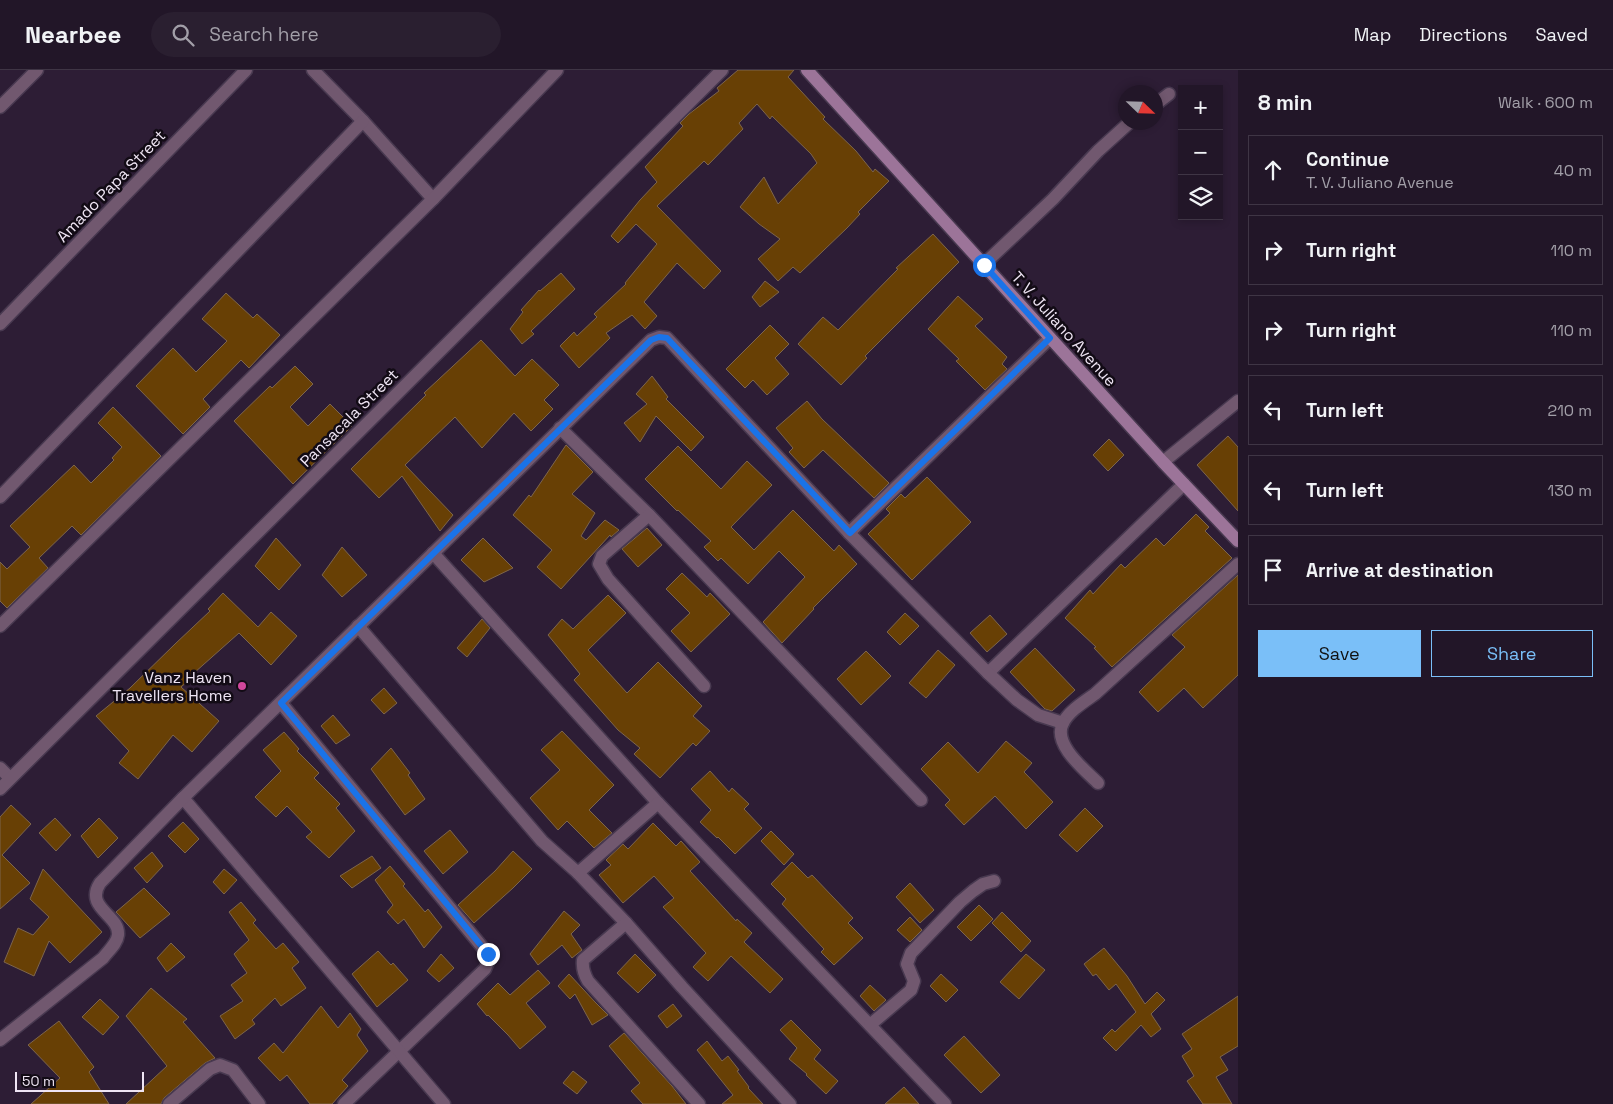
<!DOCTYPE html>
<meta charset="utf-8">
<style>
:root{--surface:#221628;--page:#2a1f30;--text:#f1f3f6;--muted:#a29fa8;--line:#3f3545;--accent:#7abff8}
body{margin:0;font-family:"Space Grotesk",sans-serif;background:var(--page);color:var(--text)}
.controls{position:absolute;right:15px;top:15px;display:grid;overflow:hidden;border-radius:0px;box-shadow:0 2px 8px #0003}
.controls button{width:45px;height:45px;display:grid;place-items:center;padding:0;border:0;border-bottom:1px solid var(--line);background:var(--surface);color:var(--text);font:25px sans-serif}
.compass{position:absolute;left:1118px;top:15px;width:45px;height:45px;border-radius:50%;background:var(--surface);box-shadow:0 2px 8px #0003;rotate:113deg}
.scale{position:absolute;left:15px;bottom:12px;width:129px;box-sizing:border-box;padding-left:5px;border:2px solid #efe5f4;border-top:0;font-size:14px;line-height:18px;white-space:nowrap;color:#efe5f4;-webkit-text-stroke:4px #120b15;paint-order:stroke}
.stop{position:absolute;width:15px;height:15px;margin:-11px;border:4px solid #1a73e8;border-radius:50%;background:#fff}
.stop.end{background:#1a73e8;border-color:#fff;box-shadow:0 1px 5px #0008}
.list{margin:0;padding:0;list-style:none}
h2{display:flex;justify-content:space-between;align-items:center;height:65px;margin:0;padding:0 20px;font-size:21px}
h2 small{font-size:16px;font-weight:400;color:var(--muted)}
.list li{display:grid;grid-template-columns:32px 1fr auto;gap:15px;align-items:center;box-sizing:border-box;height:70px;margin:0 10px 10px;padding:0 10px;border:1px solid var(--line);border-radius:0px}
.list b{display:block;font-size:19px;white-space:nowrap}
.list p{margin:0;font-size:16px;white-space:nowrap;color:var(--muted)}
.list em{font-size:16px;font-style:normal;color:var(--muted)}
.actions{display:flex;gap:10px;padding:15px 20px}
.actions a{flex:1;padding:11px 0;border:1px solid var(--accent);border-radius:0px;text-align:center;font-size:18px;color:var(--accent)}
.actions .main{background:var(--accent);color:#111}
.icon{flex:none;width:28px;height:28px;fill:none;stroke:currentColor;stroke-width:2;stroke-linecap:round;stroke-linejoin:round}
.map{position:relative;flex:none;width:1238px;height:1034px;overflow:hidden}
header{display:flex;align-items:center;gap:30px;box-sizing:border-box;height:70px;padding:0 25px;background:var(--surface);border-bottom:1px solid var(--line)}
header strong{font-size:24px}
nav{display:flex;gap:28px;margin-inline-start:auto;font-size:18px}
.search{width:350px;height:45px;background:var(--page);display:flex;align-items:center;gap:12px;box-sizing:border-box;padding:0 18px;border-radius:28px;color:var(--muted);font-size:19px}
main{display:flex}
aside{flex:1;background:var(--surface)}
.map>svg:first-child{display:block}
.building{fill:#684005;stroke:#7d654c}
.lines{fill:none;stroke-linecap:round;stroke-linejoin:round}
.street-casing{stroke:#483950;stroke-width:15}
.secondary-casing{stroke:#483950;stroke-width:15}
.street{stroke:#71586f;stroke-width:12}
.secondary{stroke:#9c7499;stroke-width:12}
.route{stroke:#1a73e8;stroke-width:6}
.hotel-dot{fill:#d1479c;stroke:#120b15;stroke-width:2}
.labels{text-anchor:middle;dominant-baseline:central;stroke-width:5;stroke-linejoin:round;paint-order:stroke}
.street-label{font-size:16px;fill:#efe5f4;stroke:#120b15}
.poi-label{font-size:16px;fill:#efe5f4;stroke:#120b15;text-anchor:end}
</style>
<header>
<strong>Nearbee</strong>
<div class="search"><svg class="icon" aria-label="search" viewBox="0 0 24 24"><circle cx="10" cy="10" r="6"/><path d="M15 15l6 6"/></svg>Search here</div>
<nav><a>Map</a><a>Directions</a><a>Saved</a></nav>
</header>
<main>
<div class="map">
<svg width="1238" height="1034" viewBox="0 0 1238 1034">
<rect width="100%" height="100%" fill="#2d1d35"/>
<g class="building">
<polygon points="738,0 794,0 788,7 825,47 823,49 856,81 873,102 875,99 889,111 858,142 860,144 847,158 800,203 793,197 778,211 758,189 780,169 759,154 740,137 764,107 778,134 817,93 811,84 772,46 770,49 757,34 739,53 743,59 708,95 704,91 657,136 721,201 704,219 677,193 644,232 657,246 645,259 632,245 606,263 610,268 579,298 560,276 574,262 577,266 597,247 594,244 626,214 625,213 657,174 636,154 618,173 611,166 640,130 657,112 645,97 683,56 680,53 689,44 719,21 717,18"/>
<polygon points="933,164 959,192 865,286 867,288 841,315 798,274 823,247 838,260 898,199 896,198"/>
<polygon points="561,203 575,219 531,261 534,264 522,274 510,259 523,242 521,240 539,220 540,221"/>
<polygon points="765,211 779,222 760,237 752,227"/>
<polygon points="226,223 253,248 257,244 280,265 249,298 241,290 203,329 210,337 183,364 136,316 173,278 196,302 227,271 202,249"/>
<polygon points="958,226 983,249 975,256 1007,287 1002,294 1007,299 985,320 956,291 959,289 928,259"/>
<polygon points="770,255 789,274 775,288 789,304 767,325 753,310 745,318 726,299"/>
<polygon points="481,270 515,306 532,289 559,315 544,330 553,339 531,361 514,343 482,378 455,347 405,395 453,445 440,461 402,406 379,428 351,399 426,325 424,323"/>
<polygon points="295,296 313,314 290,337 308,356 330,334 352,356 293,414 234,351 270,316 272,318"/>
<polygon points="652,306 668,327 666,329 704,367 691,381 656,346 640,372 624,353 647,334 636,324"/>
<polygon points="807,331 822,349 889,413 874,428 823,380 804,398 789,382 793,378 776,358"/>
<polygon points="113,337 161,386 81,465 72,456 39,488 48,498 7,538 0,531 0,492 7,499 30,477 10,456 74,395 91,413 114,390 112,388 122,377 98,353"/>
<polygon points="1228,366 1238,377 1238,441 1197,395"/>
<polygon points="1109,369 1124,385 1108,401 1093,385"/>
<polygon points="566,375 593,402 572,424 595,443 581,466 586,470 605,450 619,460 611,467 610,465 561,519 537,497 552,480 513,445 529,425 531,427"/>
<polygon points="678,376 721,419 747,391 772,415 731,457 754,480 793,440 834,481 839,475 857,494 813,538 814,539 782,573 763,552 805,507 779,481 748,514 721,488 718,491 704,477 711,471 678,440 677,441 645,409"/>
<polygon points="927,407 971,452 912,510 868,464 890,443 886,439 901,424 905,428"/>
<polygon points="1196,444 1209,457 1205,461 1232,488 1112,597 1094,578 1096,577 1065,548 1090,520 1093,524 1121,494 1125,498 1156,468 1164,476"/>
<polygon points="647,458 662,475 638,497 622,479"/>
<polygon points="276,468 301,495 279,520 255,496"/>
<polygon points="483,468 513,498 484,512 461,490"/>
<polygon points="342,477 367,505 342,527 322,505"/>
<polygon points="682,503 707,527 710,523 730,544 691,582 671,561 690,543 666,519"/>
<polygon points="1238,505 1238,605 1203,638 1184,618 1158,642 1139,622 1185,577 1172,565"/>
<polygon points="223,523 258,557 271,542 297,566 271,595 239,563 194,603 196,604 181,617 219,651 192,682 173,665 138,709 119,693 129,681 96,646 130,618 175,574 210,541 208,539"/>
<polygon points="608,525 626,543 588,580 627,623 658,592 702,636 693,646 710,661 696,676 693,673 660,708 634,684 640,678 618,660 574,610 580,604 548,565 562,549 573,559"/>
<polygon points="905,543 919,556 900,575 887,562"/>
<polygon points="990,545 1007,564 987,582 970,563"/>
<polygon points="482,549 490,558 467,587 457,578"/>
<polygon points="1035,578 1075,620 1052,641 1045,639 1010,602"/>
<polygon points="938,580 955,595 926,628 909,613"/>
<polygon points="866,581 891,606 861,635 837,609"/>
<polygon points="384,618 397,633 384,644 371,630"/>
<polygon points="333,645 350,665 336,674 321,656"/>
<polygon points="562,661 614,715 589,740 612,763 594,778 567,751 558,760 530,728 560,700 541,680"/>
<polygon points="284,662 299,679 297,681 319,703 314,708 340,734 336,738 355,761 329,788 306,767 312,762 287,736 276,747 255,727 281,701 263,680"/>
<polygon points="1006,671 1032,693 1024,702 1053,732 1026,759 995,726 964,755 945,735 950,730 921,699 948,672 978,703"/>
<polygon points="391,678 410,703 408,705 425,729 405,745 371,699"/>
<polygon points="710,701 729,722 732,718 749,734 744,739 762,758 735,784 718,767 717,768 700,752 711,740 691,719"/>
<polygon points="11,735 31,754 2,785 30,813 0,839 0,747"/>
<polygon points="1085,738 1103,756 1077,782 1059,765"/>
<polygon points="55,748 71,765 56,781 39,763"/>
<polygon points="99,748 118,768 98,788 81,766"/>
<polygon points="183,752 199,769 185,783 168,766"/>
<polygon points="653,753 676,776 681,771 700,792 690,801 736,851 737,849 752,863 744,872 783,909 770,923 731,886 708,911 693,897 706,883 663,837 674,828 654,806 623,833 599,805 611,795 606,790 623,774 628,779"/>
<polygon points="450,760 468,782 443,804 424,781"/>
<polygon points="771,761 794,784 784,795 761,771"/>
<polygon points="513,781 532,799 513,818 474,853 458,835 495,801"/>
<polygon points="152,782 163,796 147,813 134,798"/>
<polygon points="372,786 381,798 352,818 340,806"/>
<polygon points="792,792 808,808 812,805 853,848 848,853 863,868 834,895 821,882 824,879 782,834 786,829 771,814"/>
<polygon points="390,796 405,814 403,816 425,842 428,839 442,857 424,878 404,849 398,854 387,842 393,835 375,810"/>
<polygon points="43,799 102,862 70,893 49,871 34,906 4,892 18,858 33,865 49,847 30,829"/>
<polygon points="224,799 237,810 224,824 213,812"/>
<polygon points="910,813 934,840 920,853 896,827"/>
<polygon points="144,818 170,844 140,868 116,842"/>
<polygon points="241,832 256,850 253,853 276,879 283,873 299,892 292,898 306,918 281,936 275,928 252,950 255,954 235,969 220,946 243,931 231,915 247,903 234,884 249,870 229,842"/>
<polygon points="979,835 993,849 971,871 957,857"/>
<polygon points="564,841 580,855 571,864 582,880 572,888 562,875 538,895 530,884"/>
<polygon points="1002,842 1031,871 1021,882 992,853"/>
<polygon points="910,847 922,860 910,872 897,860"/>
<polygon points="171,873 185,887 167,902 157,888"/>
<polygon points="1104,878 1127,906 1145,934 1157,922 1165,930 1151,944 1161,959 1151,967 1141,955 1116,981 1103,968 1112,959 1115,962 1136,942 1116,914 1109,920 1096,904 1093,906 1084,894"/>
<polygon points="378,881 391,895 393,893 408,910 377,937 352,904"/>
<polygon points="441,884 454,898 439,912 427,901"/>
<polygon points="635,884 656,905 638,923 617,903"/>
<polygon points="1026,884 1045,900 1019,929 1000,912"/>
<polygon points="538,900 550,913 526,933 546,957 520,979 508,965 488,945 487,946 477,934 498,913 510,925"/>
<polygon points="569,904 596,933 608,945 592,955 575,924 570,929 558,916"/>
<polygon points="941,904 958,920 946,932 930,916"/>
<polygon points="870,915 886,930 874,941 860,926"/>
<polygon points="151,918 187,949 183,952 215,988 205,993 164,1028 161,1034 126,1034 167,996 126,946"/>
<polygon points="1238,926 1238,976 1220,987 1228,1000 1216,1007 1232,1034 1203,1034 1187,1011 1194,1006 1182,986 1192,979 1182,964"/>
<polygon points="100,929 119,947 103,965 82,947"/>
<polygon points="673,934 682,946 667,958 658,946"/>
<polygon points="321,936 338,958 350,943 361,959 357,965 368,981 342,1010 348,1016 332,1034 310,1034 287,1005 280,1011 258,988 274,973 283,983"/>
<polygon points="791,950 821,980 814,989 838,1011 826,1024 806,1005 807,1004 789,989 797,978 780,960"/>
<polygon points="59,951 94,997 89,1002 109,1034 31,1034 60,1008 28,975"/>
<polygon points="624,963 672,1016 686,1034 643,1034 631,1021 640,1013 609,976"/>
<polygon points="964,966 1000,1005 981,1023 944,985"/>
<polygon points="707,971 722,991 728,986 739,1000 737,1001 749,1017 748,1018 763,1034 722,1034 733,1025 697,980"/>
<polygon points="573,1001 587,1012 577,1024 563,1013"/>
<polygon points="904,1017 919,1034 885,1034"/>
</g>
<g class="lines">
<defs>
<g id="street">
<polyline points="313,0 363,51 433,129"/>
<polyline points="1156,34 1169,24"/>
<polyline points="0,37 37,0"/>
<polyline points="983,195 1053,129 1098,81 1130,52"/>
<polyline points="0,254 246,0"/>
<polyline points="560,358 649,445 921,730"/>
<polyline points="1163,392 1238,331"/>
<polyline points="0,427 363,51"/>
<polyline points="649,445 602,486 599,494 608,509 704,616"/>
<polyline points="849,463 1050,268"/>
<polyline points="433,483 658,733 945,1034"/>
<polyline points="0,556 433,129 557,0"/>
<polyline points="358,556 542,771 578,803"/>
<polyline points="988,603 1184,414"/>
<polyline points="281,633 488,884 488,892 485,899 344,1034"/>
<polyline points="0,698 10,708"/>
<path d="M 1098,713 C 1085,700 1052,674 1063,653 C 1069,641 1084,632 1095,624 L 1238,494"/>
<polyline points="0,719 722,0"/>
<polyline points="183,728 444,1034"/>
<polyline points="658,733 578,803 626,853 682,917 790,1034"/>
<path d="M 626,853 L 583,890 C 582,898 584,904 588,911 L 699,1034"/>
<polyline points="870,955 911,920 914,911 907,894 911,883 960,832 973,821 983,814 994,811"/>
<path d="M 0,970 L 103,888 C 108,881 117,874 118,865 C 120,845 84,838 100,813 L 183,728 L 651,270 L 659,267 L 667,268 L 849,463 L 988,603 L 1017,630 L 1038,645 L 1063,653"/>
<polyline points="169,1034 210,999 220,995 233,1000 259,1034"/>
</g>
<polyline id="secondary" points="807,0 1163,392 1238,471"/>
</defs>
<use href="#street" class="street-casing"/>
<use href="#secondary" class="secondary-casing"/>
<use href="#street" class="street"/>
<use href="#secondary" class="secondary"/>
</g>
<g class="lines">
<polyline class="route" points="488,884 281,633 651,270 659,267 667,268 850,463 1050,268 984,195"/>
</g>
<circle class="hotel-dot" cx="242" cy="616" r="5"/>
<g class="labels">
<g class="street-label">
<text transform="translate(111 116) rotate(-46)">Amado Papa Street</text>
<text transform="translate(1064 259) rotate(48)">T. V. Juliano Avenue</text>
<text transform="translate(349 348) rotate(-45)">Pansacala Street</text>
</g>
<g class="poi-label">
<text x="232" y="607">Vanz Haven<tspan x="232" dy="18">Travellers Home</tspan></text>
</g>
</g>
</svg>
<div class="controls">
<button>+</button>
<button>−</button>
<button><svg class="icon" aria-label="layers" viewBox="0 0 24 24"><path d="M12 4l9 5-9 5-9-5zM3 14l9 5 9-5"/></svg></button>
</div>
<svg class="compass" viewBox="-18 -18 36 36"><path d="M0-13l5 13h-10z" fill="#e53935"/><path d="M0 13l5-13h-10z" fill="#a29fa8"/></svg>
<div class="scale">50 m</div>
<div class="stop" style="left:984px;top:195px"></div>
<div class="stop end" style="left:488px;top:884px"></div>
</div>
<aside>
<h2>8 min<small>Walk · 600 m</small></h2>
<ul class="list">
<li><svg class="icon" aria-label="ahead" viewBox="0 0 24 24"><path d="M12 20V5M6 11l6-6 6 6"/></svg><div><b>Continue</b><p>T. V. Juliano Avenue</p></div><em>40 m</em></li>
<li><svg class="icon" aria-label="right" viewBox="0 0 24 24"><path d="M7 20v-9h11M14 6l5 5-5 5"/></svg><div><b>Turn right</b></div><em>110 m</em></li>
<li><svg class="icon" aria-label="right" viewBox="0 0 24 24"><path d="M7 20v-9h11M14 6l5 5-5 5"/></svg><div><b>Turn right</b></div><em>110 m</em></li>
<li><svg class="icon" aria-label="left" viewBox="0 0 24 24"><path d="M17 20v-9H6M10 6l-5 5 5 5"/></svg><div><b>Turn left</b></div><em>210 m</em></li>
<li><svg class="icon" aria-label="left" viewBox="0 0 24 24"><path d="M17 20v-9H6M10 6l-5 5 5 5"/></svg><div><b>Turn left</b></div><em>130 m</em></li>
<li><svg class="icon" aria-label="arrive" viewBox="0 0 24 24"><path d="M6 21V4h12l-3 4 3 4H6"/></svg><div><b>Arrive at destination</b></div></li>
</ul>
<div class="actions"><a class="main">Save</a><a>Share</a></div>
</aside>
</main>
